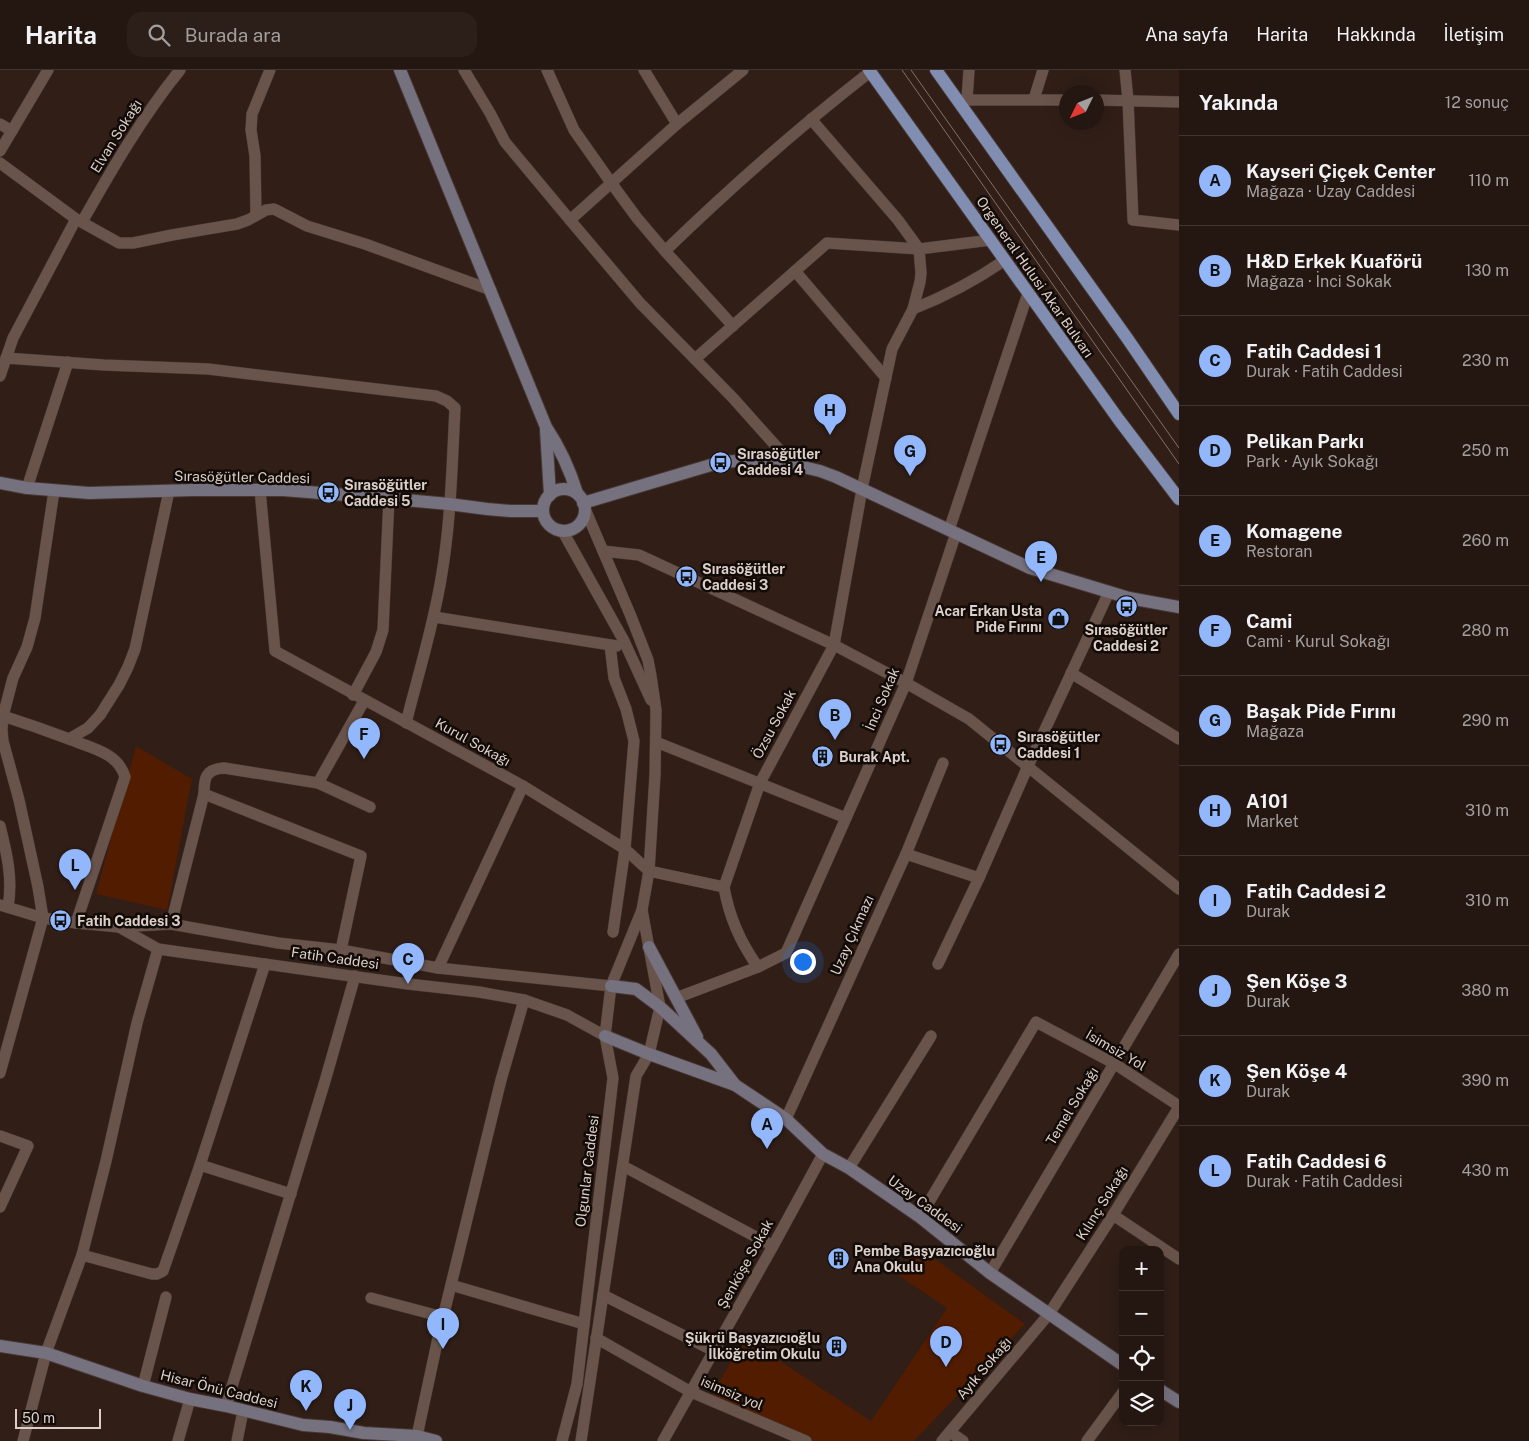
<!DOCTYPE html>
<html lang="tr">
<meta charset="utf-8">
<style>
:root{--surface:#241611;--page:#2c1f1a;--text:#f1f3f6;--muted:#a39f9f;--line:#413531;--accent:#93b7fd}
body{margin:0;font-family:"Public Sans",sans-serif;background:var(--page);color:var(--text)}
.controls{position:absolute;right:15px;bottom:15px;display:grid;overflow:hidden;border-radius:10px;box-shadow:0 5px 20px #0002}
.controls button{width:45px;height:45px;display:grid;place-items:center;padding:0;border:0;border-bottom:1px solid var(--line);background:var(--surface);color:var(--text);font:25px sans-serif}
.compass{position:absolute;left:1059px;top:15px;width:45px;height:45px;border-radius:50%;background:var(--surface);box-shadow:0 5px 20px #0002;rotate:227deg}
.scale{position:absolute;left:15px;bottom:12px;width:86px;box-sizing:border-box;padding-left:5px;border:2px solid #dccfca;border-top:0;font-size:14px;line-height:18px;white-space:nowrap;color:#dccfca;-webkit-text-stroke:4px #120b07;paint-order:stroke}
.you{position:absolute;left:802px;top:891px;width:18px;height:18px;margin:-12px;border:4px solid #fff;border-radius:50%;background:#1a73e8;box-shadow:0 0 0 8px #1a73e833}
.badge{display:grid;place-items:center;width:32px;height:32px;border-radius:50%;background:var(--accent);color:#111;font-size:16px;font-weight:700}
.pin{position:absolute;translate:-50% -41px;filter:drop-shadow(0 1px 2px #0008)}
.pin::after{content:'';position:absolute;top:26px;width:18px;height:15px;background:inherit;clip-path:polygon(0 0,100% 0,50% 100%)}
.list{margin:0;padding:0;list-style:none}
h2{display:flex;justify-content:space-between;align-items:center;height:65px;margin:0;padding:0 20px;font-size:21px}
h2 small{font-size:16px;font-weight:400;color:var(--muted)}
.list li{display:grid;grid-template-columns:32px 1fr auto;gap:15px;align-items:center;box-sizing:border-box;height:90px;padding:0 20px;border-top:1px solid var(--line)}
.list b{display:block;font-size:19px;white-space:nowrap}
.list p{margin:0;font-size:16px;white-space:nowrap;color:var(--muted)}
.list em{font-size:16px;font-style:normal;color:var(--muted)}
.icon{flex:none;width:28px;height:28px;fill:none;stroke:currentColor;stroke-width:2;stroke-linecap:round;stroke-linejoin:round}
.map{position:relative;flex:none;width:1179px;height:1371px;overflow:hidden}
header{display:flex;align-items:center;gap:30px;box-sizing:border-box;height:70px;padding:0 25px;background:var(--surface);border-bottom:1px solid var(--line)}
header strong{font-size:24px}
nav{display:flex;gap:28px;margin-inline-start:auto;font-size:18px}
.search{width:350px;height:45px;background:var(--page);display:flex;align-items:center;gap:12px;box-sizing:border-box;padding:0 18px;border-radius:15px;color:var(--muted);font-size:19px}
main{display:flex}
aside{flex:1;background:var(--surface)}
.map>svg:first-child{display:block}
.green{fill:#521c00}
.lines{fill:none;stroke-linecap:round;stroke-linejoin:round}
.street-casing{stroke:#463833;stroke-width:12}
.secondary-casing{stroke:#463833;stroke-width:14}
.primary-casing{stroke:#463833;stroke-width:14}
.street{stroke:#69544b;stroke-width:11}
.secondary{stroke:#76717e;stroke-width:12}
.primary{stroke:#828eb1;stroke-width:12}
.tram{stroke:#81726c;stroke-width:1}
.labels{text-anchor:middle;dominant-baseline:central;stroke-width:5;stroke-linejoin:round;paint-order:stroke}
.street-label{font-size:14px;fill:#dccfca;stroke:#120b07}
.poi-label{font-size:14px;font-weight:bold;fill:#dccfca;stroke:#120b07;text-anchor:start}
</style>
<header>
<strong>Harita</strong>
<div class="search"><svg class="icon" aria-label="search" viewBox="0 0 24 24"><circle cx="10" cy="10" r="6"/><path d="M15 15l6 6"/></svg>Burada ara</div>
<nav><a>Ana sayfa</a><a>Harita</a><a>Hakkında</a><a>İletişim</a></nav>
</header>
<main>
<div class="map">
<svg width="1179" height="1371" viewBox="0 0 1179 1371">
<rect width="100%" height="100%" fill="#301e17"/>
<g class="green">
<polygon points="136,676 192,709 167,840 96,824"/>
<polygon points="917,1176 1025,1254 914,1371 809,1371 711,1326 745,1268 871,1351 947,1238 898,1205"/>
</g>
<g class="lines">
<defs>
<g id="street">
<polyline points="464,0 490,43 505,72 570,150 640,233 733,328 792,394"/>
<polyline points="547,0 574,60 612,114 637,148 665,181 733,256"/>
<polyline points="644,0 677,54"/>
<polyline points="1125,0 1128,30 1133,150 1179,155"/>
<polyline points="967,29 969,0"/>
<polyline points="1034,29 1043,0"/>
<polyline points="957,30 1066,30"/>
<polyline points="1096,30 1179,32"/>
<polyline points="0,54 12,61"/>
<polyline points="0,81 48,0"/>
<polyline points="0,93 76,149 119,173 133,173 172,165 237,154 248,150 266,140 274,139 307,156 365,174 491,220"/>
<polyline points="256,145 255,86 251,60 252,44 270,0"/>
<polyline points="570,150 677,54 743,0"/>
<path d="M 82,152 C 112,99 142,47 180,0"/>
<path d="M 665,181 C 730,118 798,58 870,2"/>
<polyline points="795,201 886,308"/>
<path d="M 913,239 C 946,226 976,210 1005,190"/>
<path d="M 6,288 L 104,295 L 208,299 L 436,326 L 447,331 L 455,338 C 452,395 451,452 441,509 C 433,557 418,605 406,653"/>
<polyline points="695,289 827,173 919,179 991,170"/>
<polyline points="0,306 13,268 76,149"/>
<polyline points="27,418 68,292"/>
<polyline points="260,420 275,581 523,716 625,779 649,801 724,817"/>
<polyline points="562,460 624,571 651,630"/>
<polyline points="949,460 1028,223"/>
<polyline points="603,481 639,485 834,575 906,613 969,649 1179,819"/>
<polyline points="434,547 617,576"/>
<polyline points="610,575 614,608 626,639 634,671 625,779 613,862"/>
<polyline points="1071,603 1179,669"/>
<polyline points="353,625 376,582 383,560 389,428"/>
<polyline points="3,646 36,657 69,669 88,658 100,645 119,615 128,597 135,579 169,421"/>
<path d="M 69,669 C 90,678 118,682 125,707 L 76,853"/>
<polyline points="656,672 846,748"/>
<polyline points="318,713 364,631"/>
<polyline points="204,724 361,786 341,880"/>
<path d="M 0,756 C 7,784 13,809 8,837"/>
<polyline points="906,784 979,808"/>
<polyline points="0,835 43,848 76,853 119,857 171,854 278,873 341,880 438,898 611,916"/>
<path d="M 171,854 L 204,724 C 204,709 205,699 224,698 L 318,713 L 370,737"/>
<polyline points="119,857 158,879 408,914 479,922 524,930 567,945 605,966"/>
<polyline points="938,894 979,808 1028,696 1109,522"/>
<path d="M 758,897 C 740,872 729,847 724,817 L 760,713 L 834,575 L 862,419 L 892,279 L 913,239 L 920,212 L 921,203 L 919,179 L 898,150 L 811,49"/>
<polyline points="438,898 523,716"/>
<polyline points="676,928 758,897 786,883 906,613 956,463"/>
<polyline points="0,1003 43,848 38,817 19,730 3,671 2,660 3,646 13,608 27,577 35,548 54,421"/>
<polyline points="786,1049 906,784 943,693"/>
<polyline points="0,1066 28,1076 0,1137"/>
<polyline points="200,1095 291,1124"/>
<polyline points="623,1096 773,1176"/>
<polyline points="849,1098 931,966"/>
<polyline points="1113,1145 1179,1189"/>
<polyline points="920,1147 1036,952 1115,994 1179,1036"/>
<polyline points="82,1185 152,1204 157,1204 163,1201 200,1095 265,894"/>
<polyline points="990,1203 1179,884"/>
<polyline points="451,1215 584,1254"/>
<polyline points="603,1225 714,1281"/>
<polyline points="371,1228 443,1247"/>
<polyline points="596,1268 691,1322 806,1371"/>
<polyline points="143,1316 166,1227"/>
<polyline points="226,1336 325,1011 355,906"/>
<polyline points="950,1362 963,1371"/>
<polyline points="417,1366 438,1268 501,1010 524,930"/>
<polyline points="23,1371 46,1283 82,1185 106,1091 137,953 158,879"/>
<polyline points="178,1371 190,1329"/>
<polyline points="237,1371 243,1341"/>
<polyline points="562,1371 577,1314 613,1008 605,966 611,916 642,840 649,801 655,705 656,640 651,606 648,590 630,544 585,439"/>
<polyline points="581,1371 636,1006 649,984 660,937 642,840"/>
<polyline points="663,1371 773,1176 823,1084"/>
<polyline points="942,1371 1049,1244 1113,1145 1179,1037"/>
<polyline points="1087,1371 1123,1322"/>
</g>
<g id="secondary">
<path d="M 400,0 L 546,357 C 560,378 570,400 577,423"/>
<polyline points="546,360 550,425"/>
<polyline points="0,413 27,418 89,423 193,420 283,420 372,427 449,434 487,439 511,441 543,441"/>
<circle cx="564" cy="440" r="21"/>
<polyline points="583,433 721,392 753,390 786,393 820,401 836,407 1030,498 1129,528 1179,537"/>
<polyline points="649,877 697,967"/>
<polyline points="605,966 649,984 735,1015 711,984 660,937 636,919 611,916"/>
<polyline points="735,1015 786,1049 823,1084 849,1098 920,1147 990,1203 1123,1295"/>
<polyline points="0,1276 46,1283 143,1316 190,1329 226,1336 303,1355 330,1357 364,1363 417,1366 436,1371"/>
<polyline points="1160,1320 1179,1332"/>
</g>
<g id="primary">
<polyline points="869,0 1119,350 1179,429"/>
<polyline points="936,0 1127,268 1179,344"/>
</g>
</defs>
<use href="#street" class="street-casing"/>
<use href="#secondary" class="secondary-casing"/>
<use href="#primary" class="primary-casing"/>
<use href="#street" class="street"/>
<use href="#secondary" class="secondary"/>
<use href="#primary" class="primary"/>
<g class="tram">
<polyline points="902,0 1179,394"/>
<polyline points="911,0 1179,378"/>
</g>
</g>
<defs>
<symbol id="bus-disc" viewBox="-11 -11 22 22"><circle r="9.5" fill="#93b7fd" stroke="#120b07"/><path d="M-5-6H5V4H4V6H2V4H-2V6H-4V4H-5ZM-3.5-4V0h7V-4ZM-3.5 1.2v1.5H-2V1.2ZM2 1.2v1.5H3.5V1.2Z" fill="#111"/></symbol>
<symbol id="shop-disc" viewBox="-11 -11 22 22"><circle r="9.5" fill="#93b7fd" stroke="#120b07"/><path d="M-5-2.5h2.3a2.7 3.5 0 0 1 5.4 0H5L5.5 6h-11ZM-1.5-2.5h3a1.5 2.3 0 0 0-3 0Z" fill="#111"/></symbol>
<symbol id="building-disc" viewBox="-11 -11 22 22"><circle r="9.5" fill="#93b7fd" stroke="#120b07"/><path d="M-4-6H4V6H1V3H-1V6H-4ZM-2.5-4.3h1.7v1.8h-1.7ZM.8-4.3h1.7v1.8H.8ZM-2.5-1h1.7V.8h-1.7ZM.8-1h1.7V.8H.8Z" fill="#111"/></symbol>
</defs>
<g fill-rule="evenodd">
<use href="#bus-disc" x="708" y="380" width="25" height="25"/>
<use href="#bus-disc" x="316" y="410" width="25" height="25"/>
<use href="#bus-disc" x="674" y="494" width="25" height="25"/>
<use href="#bus-disc" x="1114" y="524" width="25" height="25"/>
<use href="#shop-disc" x="1046" y="536" width="25" height="25"/>
<use href="#bus-disc" x="988" y="662" width="25" height="25"/>
<use href="#building-disc" x="810" y="674" width="25" height="25"/>
<use href="#bus-disc" x="48" y="838" width="25" height="25"/>
<use href="#building-disc" x="826" y="1176" width="25" height="25"/>
<use href="#building-disc" x="824" y="1264" width="25" height="25"/>
</g>
<g class="labels">
<g class="street-label">
<text transform="translate(116 66) rotate(-58)">Elvan Sokağı</text>
<text transform="translate(1035 207) rotate(55)">Orgeneral Hulusi Akar Bulvarı</text>
<text transform="translate(242 407) rotate(1)">Sırasöğütler Caddesi</text>
<text transform="translate(882 629) rotate(-67)">İnci Sokak</text>
<text transform="translate(774 654) rotate(-62)">Özsu Sokak</text>
<text transform="translate(473 672) rotate(29)">Kurul Sokağı</text>
<text transform="translate(852 865) rotate(-66)">Uzay Çıkmazı</text>
<text transform="translate(335 888) rotate(8)">Fatih Caddesi</text>
<text transform="translate(1116 980) rotate(30)">İsimsiz Yol</text>
<text transform="translate(1072 1036) rotate(-59)">Temel Sokağı</text>
<text transform="translate(587 1101) rotate(-83)">Olgunlar Caddesi</text>
<text transform="translate(1102 1133) rotate(-58)">Kılınç Sokağı</text>
<text transform="translate(925 1134) rotate(36)">Uzay Caddesi</text>
<text transform="translate(745 1194) rotate(-61)">Şenköşe Sokak</text>
<text transform="translate(984 1298) rotate(-50)">Ayık Sokağı</text>
<text transform="translate(219 1319) rotate(14)">Hisar Önü Caddesi</text>
<text transform="translate(732 1323) rotate(23)">isimsiz yol</text>
</g>
<g class="poi-label">
<text x="737" y="384">Sırasöğütler<tspan x="737" dy="16">Caddesi 4</tspan></text>
<text x="344" y="415">Sırasöğütler<tspan x="344" dy="16">Caddesi 5</tspan></text>
<text x="702" y="499">Sırasöğütler<tspan x="702" dy="16">Caddesi 3</tspan></text>
<text x="1042" y="541" text-anchor="end">Acar Erkan Usta<tspan x="1042" dy="16">Pide Fırını</tspan></text>
<text x="1126" y="560" text-anchor="middle">Sırasöğütler<tspan x="1126" dy="16">Caddesi 2</tspan></text>
<text x="1017" y="667">Sırasöğütler<tspan x="1017" dy="16">Caddesi 1</tspan></text>
<text x="839" y="687">Burak Apt.</text>
<text x="77" y="851">Fatih Caddesi 3</text>
<text x="854" y="1181">Pembe Başyazıcıoğlu<tspan x="854" dy="16">Ana Okulu</tspan></text>
<text x="820" y="1268" text-anchor="end">Şükrü Başyazıcıoğlu<tspan x="820" dy="16">İlköğretim Okulu</tspan></text>
</g>
</g>
</svg>
<div class="controls">
<button>+</button>
<button>−</button>
<button><svg class="icon" aria-label="locate" viewBox="0 0 24 24"><circle cx="12" cy="12" r="6"/><path d="M12 2v4M12 18v4M2 12h4M18 12h4"/></svg></button>
<button><svg class="icon" aria-label="layers" viewBox="0 0 24 24"><path d="M12 4l9 5-9 5-9-5zM3 14l9 5 9-5"/></svg></button>
</div>
<svg class="compass" viewBox="-18 -18 36 36"><path d="M0-13l5 13h-10z" fill="#e53935"/><path d="M0 13l5-13h-10z" fill="#a39f9f"/></svg>
<div class="scale">50 m</div>
<div class="you"></div>
<div class="pin badge" style="left:767px;top:1079px">A</div>
<div class="pin badge" style="left:835px;top:670px">B</div>
<div class="pin badge" style="left:408px;top:914px">C</div>
<div class="pin badge" style="left:946px;top:1297px">D</div>
<div class="pin badge" style="left:1041px;top:512px">E</div>
<div class="pin badge" style="left:364px;top:689px">F</div>
<div class="pin badge" style="left:910px;top:406px">G</div>
<div class="pin badge" style="left:830px;top:365px">H</div>
<div class="pin badge" style="left:443px;top:1279px">I</div>
<div class="pin badge" style="left:350px;top:1360px">J</div>
<div class="pin badge" style="left:306px;top:1341px">K</div>
<div class="pin badge" style="left:75px;top:820px">L</div>
</div>
<aside>
<h2>Yakında<small>12 sonuç</small></h2>
<ul class="list">
<li><span class="badge">A</span><div><b>Kayseri Çiçek Center</b><p>Mağaza · Uzay Caddesi</p></div><em>110 m</em></li>
<li><span class="badge">B</span><div><b>H&amp;D Erkek Kuaförü</b><p>Mağaza · İnci Sokak</p></div><em>130 m</em></li>
<li><span class="badge">C</span><div><b>Fatih Caddesi 1</b><p>Durak · Fatih Caddesi</p></div><em>230 m</em></li>
<li><span class="badge">D</span><div><b>Pelikan Parkı</b><p>Park · Ayık Sokağı</p></div><em>250 m</em></li>
<li><span class="badge">E</span><div><b>Komagene</b><p>Restoran</p></div><em>260 m</em></li>
<li><span class="badge">F</span><div><b>Cami</b><p>Cami · Kurul Sokağı</p></div><em>280 m</em></li>
<li><span class="badge">G</span><div><b>Başak Pide Fırını</b><p>Mağaza</p></div><em>290 m</em></li>
<li><span class="badge">H</span><div><b>A101</b><p>Market</p></div><em>310 m</em></li>
<li><span class="badge">I</span><div><b>Fatih Caddesi 2</b><p>Durak</p></div><em>310 m</em></li>
<li><span class="badge">J</span><div><b>Şen Köşe 3</b><p>Durak</p></div><em>380 m</em></li>
<li><span class="badge">K</span><div><b>Şen Köşe 4</b><p>Durak</p></div><em>390 m</em></li>
<li><span class="badge">L</span><div><b>Fatih Caddesi 6</b><p>Durak · Fatih Caddesi</p></div><em>430 m</em></li>
</ul>
</aside>
</main>
